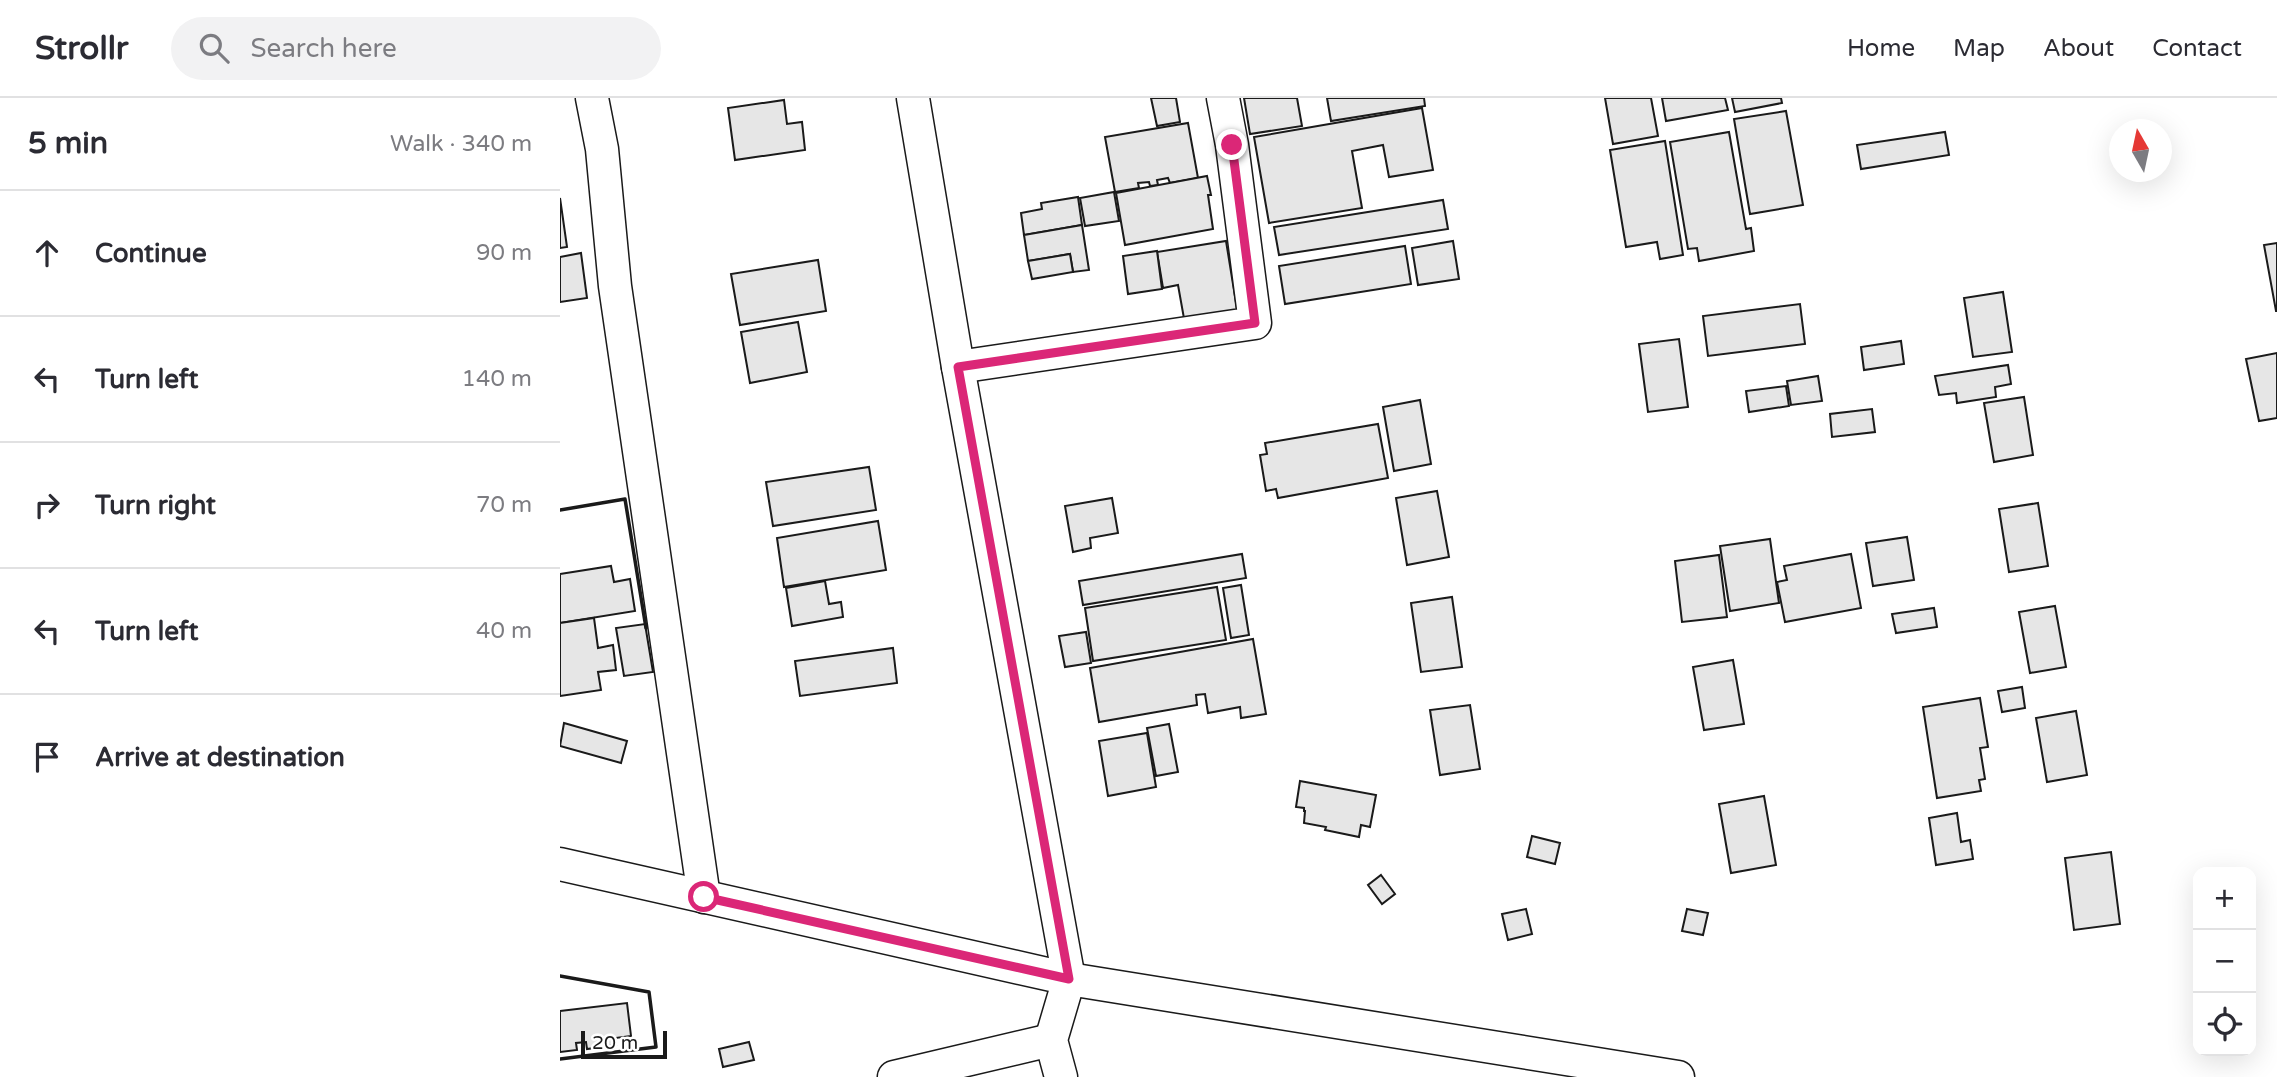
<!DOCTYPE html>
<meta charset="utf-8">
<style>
:root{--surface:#fff;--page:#f2f2f3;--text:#2b2b33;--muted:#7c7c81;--line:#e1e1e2}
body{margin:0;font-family:"Varela Round",sans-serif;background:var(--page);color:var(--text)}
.controls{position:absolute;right:21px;bottom:21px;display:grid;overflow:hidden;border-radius:14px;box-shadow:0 7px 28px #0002}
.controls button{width:63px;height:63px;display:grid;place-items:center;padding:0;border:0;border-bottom:2px solid var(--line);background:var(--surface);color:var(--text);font:35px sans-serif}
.compass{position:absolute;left:1549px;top:21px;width:63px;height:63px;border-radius:50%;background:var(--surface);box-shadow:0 7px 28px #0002;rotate:351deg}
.scale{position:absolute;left:21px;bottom:18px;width:86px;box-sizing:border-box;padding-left:7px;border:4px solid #1a1a1a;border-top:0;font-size:19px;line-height:24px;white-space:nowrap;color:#1a1a1a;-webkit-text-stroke:5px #fff;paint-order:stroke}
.stop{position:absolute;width:21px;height:21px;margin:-16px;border:5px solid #db2777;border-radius:50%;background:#fff}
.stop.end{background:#db2777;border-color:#fff;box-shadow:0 2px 7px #0008}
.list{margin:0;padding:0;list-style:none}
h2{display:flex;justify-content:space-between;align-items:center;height:91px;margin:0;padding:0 28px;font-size:30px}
h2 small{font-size:23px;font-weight:400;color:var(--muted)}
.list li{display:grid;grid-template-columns:46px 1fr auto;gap:21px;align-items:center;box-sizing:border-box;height:126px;padding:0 28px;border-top:2px solid var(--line)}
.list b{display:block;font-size:26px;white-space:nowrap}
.list em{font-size:23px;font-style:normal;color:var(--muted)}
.icon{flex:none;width:38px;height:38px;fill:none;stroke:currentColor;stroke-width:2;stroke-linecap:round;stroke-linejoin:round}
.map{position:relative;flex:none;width:1717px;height:979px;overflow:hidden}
header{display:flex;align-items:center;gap:42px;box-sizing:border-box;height:98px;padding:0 35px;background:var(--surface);border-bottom:2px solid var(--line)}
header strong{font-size:33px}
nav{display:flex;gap:38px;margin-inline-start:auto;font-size:24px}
.search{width:490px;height:63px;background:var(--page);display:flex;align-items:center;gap:18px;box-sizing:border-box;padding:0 24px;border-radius:38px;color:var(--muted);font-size:26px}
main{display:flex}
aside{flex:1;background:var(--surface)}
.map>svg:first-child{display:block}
.building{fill:#e6e6e6;stroke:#1a1a1a;stroke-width:2}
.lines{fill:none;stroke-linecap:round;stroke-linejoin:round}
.minor-casing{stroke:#1a1a1a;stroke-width:35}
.minor{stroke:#fff;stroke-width:32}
.wall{stroke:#1a1a1a;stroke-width:3.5}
.route{stroke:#db2777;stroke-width:9}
</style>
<header>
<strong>Strollr</strong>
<div class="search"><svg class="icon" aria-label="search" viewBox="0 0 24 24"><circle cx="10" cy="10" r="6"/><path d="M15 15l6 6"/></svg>Search here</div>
<nav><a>Home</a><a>Map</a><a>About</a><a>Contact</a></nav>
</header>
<main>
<aside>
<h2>5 min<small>Walk · 340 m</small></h2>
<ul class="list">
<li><svg class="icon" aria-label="ahead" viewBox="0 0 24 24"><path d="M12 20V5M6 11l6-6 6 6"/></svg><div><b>Continue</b></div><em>90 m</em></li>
<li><svg class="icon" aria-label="left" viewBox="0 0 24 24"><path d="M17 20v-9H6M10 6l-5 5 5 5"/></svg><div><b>Turn left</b></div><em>140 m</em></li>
<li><svg class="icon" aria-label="right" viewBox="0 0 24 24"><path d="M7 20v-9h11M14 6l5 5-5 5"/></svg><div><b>Turn right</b></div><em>70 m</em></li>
<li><svg class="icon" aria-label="left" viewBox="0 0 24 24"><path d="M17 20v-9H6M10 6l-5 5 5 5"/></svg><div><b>Turn left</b></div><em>40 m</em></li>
<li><svg class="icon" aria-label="arrive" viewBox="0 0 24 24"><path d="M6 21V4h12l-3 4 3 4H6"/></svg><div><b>Arrive at destination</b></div></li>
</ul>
</aside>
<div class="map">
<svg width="1717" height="979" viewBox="0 0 1717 979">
<rect width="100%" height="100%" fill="#fff"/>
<g class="building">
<polygon points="591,0 616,0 620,24 597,28"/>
<polygon points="684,0 737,0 742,28 690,36"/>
<polygon points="767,0 864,0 865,8 771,23"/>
<polygon points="1045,0 1091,0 1098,38 1053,46"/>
<polygon points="1102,0 1165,0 1168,12 1106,23"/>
<polygon points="1172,0 1221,0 1222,5 1175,14"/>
<polygon points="224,2 227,26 242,24 245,52 175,62 168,10"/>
<polygon points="862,10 873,72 829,79 823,47 792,53 802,110 709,125 694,39"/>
<polygon points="1226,13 1243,107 1190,116 1174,21"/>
<polygon points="628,25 638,80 610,85 608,80 597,82 598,87 590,88 589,84 578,85 579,90 555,94 545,39"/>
<polygon points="1169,34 1186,131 1191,130 1194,153 1139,163 1137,150 1128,151 1110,44"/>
<polygon points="1385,34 1389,57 1301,71 1297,47"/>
<polygon points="1105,43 1123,157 1100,161 1097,144 1066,149 1050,52"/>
<polygon points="647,78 651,97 648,97 653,131 565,147 556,95"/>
<polygon points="554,94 559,123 525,128 520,100"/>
<polygon points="518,99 522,127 464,137 461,115 482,111 481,105"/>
<polygon points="0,100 7,149 0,150"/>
<polygon points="883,102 888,131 719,157 714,129"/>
<polygon points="522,127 529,172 513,174 510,156 468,163 464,137"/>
<polygon points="666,143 678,217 625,226 618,187 603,190 597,154"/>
<polygon points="893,143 899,181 858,187 852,150"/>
<polygon points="1717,145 1717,213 1716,213 1704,147"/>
<polygon points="845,148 851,186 725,206 719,168"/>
<polygon points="597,153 602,191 568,196 563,158"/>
<polygon points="21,155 27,200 0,204 0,159"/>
<polygon points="510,156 513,174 472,181 468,163"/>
<polygon points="258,162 266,213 180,227 171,176"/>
<polygon points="1443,194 1452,254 1413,259 1404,200"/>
<polygon points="1240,206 1245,246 1148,258 1143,218"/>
<polygon points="238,224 247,274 190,285 181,234"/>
<polygon points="1119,241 1128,309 1088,314 1079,246"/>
<polygon points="1341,243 1344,266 1304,272 1301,249"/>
<polygon points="1717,255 1717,320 1699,323 1686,261"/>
<polygon points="1448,267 1451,286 1435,289 1436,299 1397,305 1396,295 1379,297 1375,278"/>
<polygon points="1258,278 1262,303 1231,307 1227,283"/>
<polygon points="1226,288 1229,308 1189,314 1186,293"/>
<polygon points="1464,299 1473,357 1434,364 1424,305"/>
<polygon points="860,302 871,366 834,373 823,309"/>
<polygon points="1312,311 1315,334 1272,339 1270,316"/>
<polygon points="818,326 828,380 718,400 716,391 706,393 700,357 707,356 705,345"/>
<polygon points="309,369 316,412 213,428 206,384"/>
<polygon points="877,393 889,459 847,467 836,400"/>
<polygon points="552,400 558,435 530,440 531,450 513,454 505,408"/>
<polygon points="1478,405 1488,468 1449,474 1439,411"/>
<polygon points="318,423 326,472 224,489 217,440"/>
<polygon points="1347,439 1354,482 1313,488 1306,445"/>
<polygon points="1210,441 1219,505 1170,513 1160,448"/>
<polygon points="682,456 686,480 523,507 519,483"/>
<polygon points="1291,456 1301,510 1225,524 1217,484 1227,482 1224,468"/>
<polygon points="1159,457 1167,519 1122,524 1115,463"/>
<polygon points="51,468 54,484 70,481 75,513 0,525 0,476"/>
<polygon points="265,483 269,506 281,504 283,519 232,528 226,490"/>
<polygon points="681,487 689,537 671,540 663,490"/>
<polygon points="657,489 666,542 533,563 525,510"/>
<polygon points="892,499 902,569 861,574 851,505"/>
<polygon points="1495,508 1506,569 1470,575 1459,514"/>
<polygon points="1374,510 1377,529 1336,535 1332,516"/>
<polygon points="34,520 38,550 53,547 56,572 38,574 41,592 0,598 0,525"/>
<polygon points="85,526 93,574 64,578 56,530"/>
<polygon points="526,534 531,565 505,569 499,538"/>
<polygon points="693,541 706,616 681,620 680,609 648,615 645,596 636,597 637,607 539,624 530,570"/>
<polygon points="333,550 337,585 240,598 235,563"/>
<polygon points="1173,562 1184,626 1144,632 1133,569"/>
<polygon points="1462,589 1465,610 1442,614 1438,593"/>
<polygon points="1420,600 1428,649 1420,650 1425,681 1419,682 1421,693 1377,700 1363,609"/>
<polygon points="910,607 920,671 880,677 870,612"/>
<polygon points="1516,613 1527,677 1487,684 1476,620"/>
<polygon points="4,625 67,643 61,665 0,648"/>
<polygon points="609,626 618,674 596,678 587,630"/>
<polygon points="587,635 596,689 548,698 539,643"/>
<polygon points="740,683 816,697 810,729 801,727 799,739 765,732 766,729 744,725 745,713 744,713 744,710 736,709"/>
<polygon points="1204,698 1216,767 1171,775 1159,706"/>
<polygon points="1397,715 1401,744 1410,742 1413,761 1376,767 1369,720"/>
<polygon points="972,738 1000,745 995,766 967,759"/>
<polygon points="1551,754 1560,826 1514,832 1505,760"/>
<polygon points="821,777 835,796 822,806 808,787"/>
<polygon points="966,811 972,836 948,842 942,816"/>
<polygon points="1127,811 1148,815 1143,837 1122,833"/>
<polygon points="67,905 71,938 55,940 56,947 27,951 26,944 16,945 17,952 0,954 0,913"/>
<polygon points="189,944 194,962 163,969 159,951"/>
</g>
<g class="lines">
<defs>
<g id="minor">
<polyline points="32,0 42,51 55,188 144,799"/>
<polyline points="353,0 398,269 509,881 491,942 501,979"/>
<polyline points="398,269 695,225 672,47 663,0"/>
<polyline points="0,766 509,881 1118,979"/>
<polyline points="334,979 491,942"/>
</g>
</defs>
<use href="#minor" class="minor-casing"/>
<use href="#minor" class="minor"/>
<g class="wall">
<polyline points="0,412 65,401 86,530"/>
<polyline points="0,878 89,894 96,949 0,961"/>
</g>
</g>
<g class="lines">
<polyline class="route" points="144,799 509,881 398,269 695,225 672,47"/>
</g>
</svg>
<div class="controls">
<button>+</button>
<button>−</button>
<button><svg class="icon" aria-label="locate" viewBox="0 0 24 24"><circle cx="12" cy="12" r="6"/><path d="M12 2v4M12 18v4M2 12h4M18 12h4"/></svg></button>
</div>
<svg class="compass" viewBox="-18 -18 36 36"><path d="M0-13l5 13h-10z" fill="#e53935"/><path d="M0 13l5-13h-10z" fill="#7c7c81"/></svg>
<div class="scale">20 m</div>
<div class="stop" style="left:144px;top:799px"></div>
<div class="stop end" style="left:672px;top:47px"></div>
</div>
</main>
